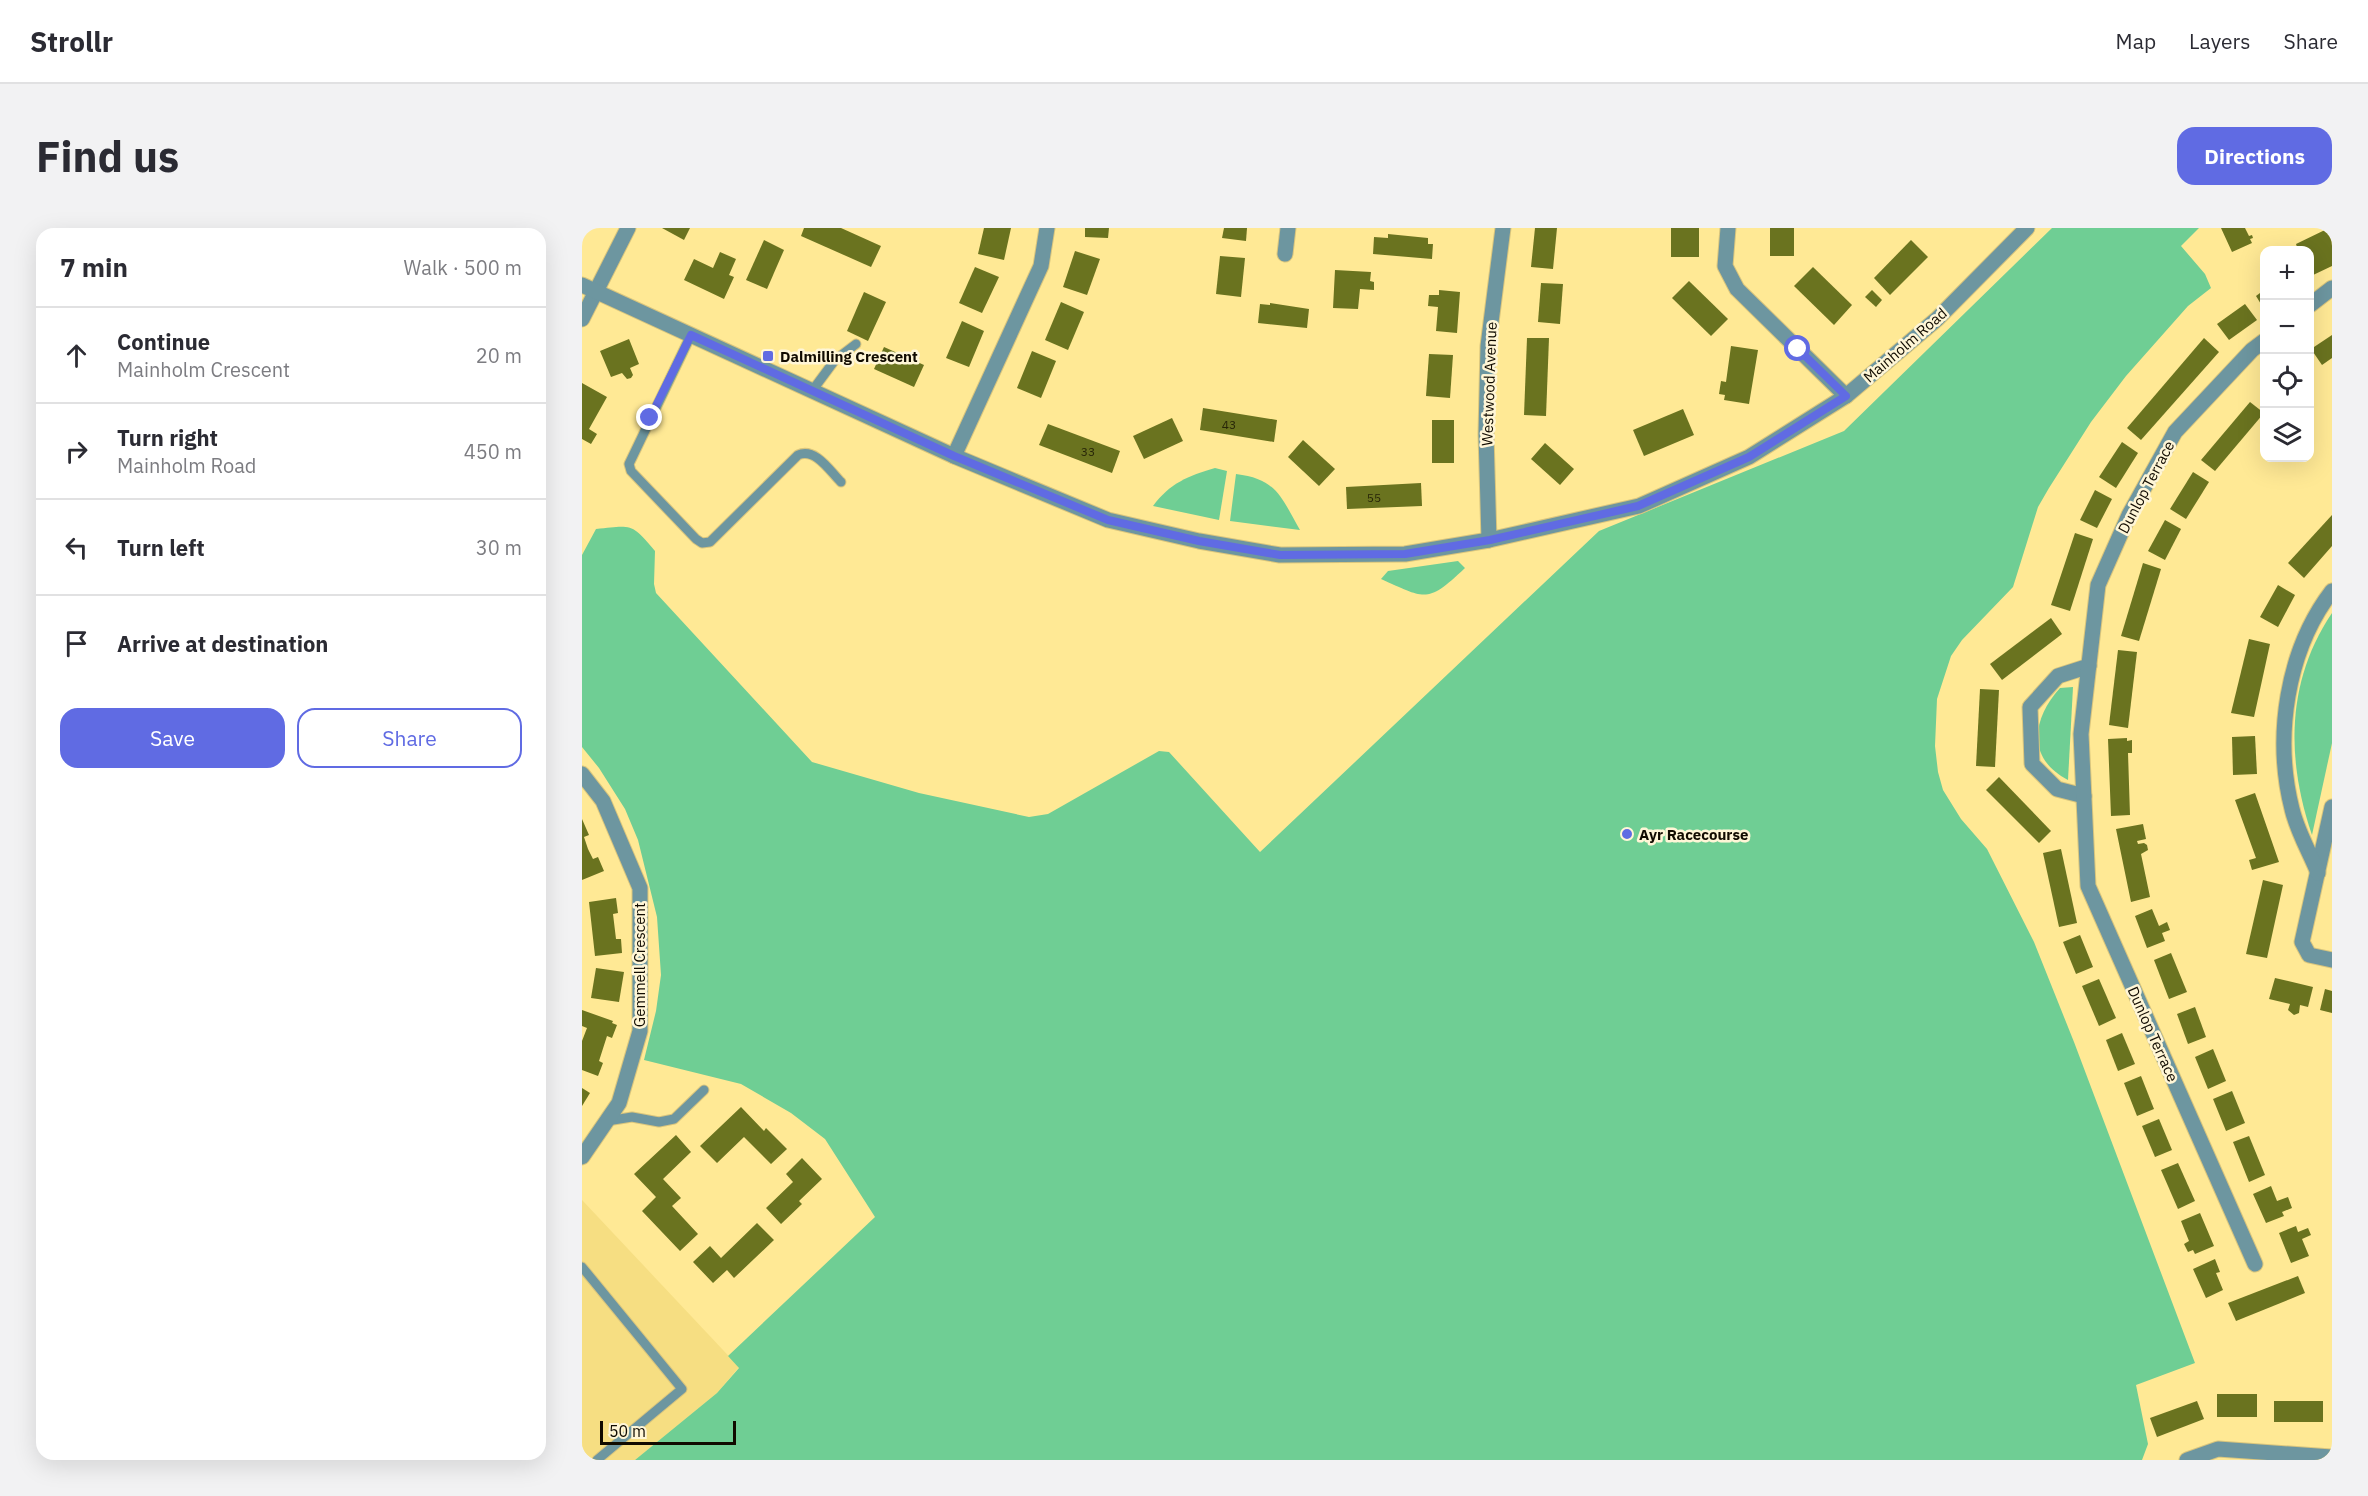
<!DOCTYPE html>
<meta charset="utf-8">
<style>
:root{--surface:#fff;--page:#f2f2f3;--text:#2b2b33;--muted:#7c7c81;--line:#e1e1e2;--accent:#606be3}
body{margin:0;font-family:"IBM Plex Sans",sans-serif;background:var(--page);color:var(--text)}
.controls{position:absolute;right:18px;top:18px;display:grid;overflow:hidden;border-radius:12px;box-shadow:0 6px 24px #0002}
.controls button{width:54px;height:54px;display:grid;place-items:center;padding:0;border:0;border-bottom:2px solid var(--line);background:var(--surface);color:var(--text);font:30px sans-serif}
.scale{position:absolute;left:18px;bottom:15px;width:136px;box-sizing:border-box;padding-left:6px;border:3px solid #110b00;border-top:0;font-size:16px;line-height:21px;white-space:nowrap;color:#110b00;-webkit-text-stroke:4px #fff6d7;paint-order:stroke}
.stop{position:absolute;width:18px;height:18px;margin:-14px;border:4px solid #606be3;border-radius:50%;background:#fff}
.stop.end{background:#606be3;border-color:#fff;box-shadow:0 2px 6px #0008}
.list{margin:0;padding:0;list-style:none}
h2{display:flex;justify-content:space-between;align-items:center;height:78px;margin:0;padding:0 24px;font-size:26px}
h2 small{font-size:20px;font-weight:400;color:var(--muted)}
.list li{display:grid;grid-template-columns:39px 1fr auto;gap:18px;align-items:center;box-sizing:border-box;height:96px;padding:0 24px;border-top:2px solid var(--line)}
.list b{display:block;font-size:22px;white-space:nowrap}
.list p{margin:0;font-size:20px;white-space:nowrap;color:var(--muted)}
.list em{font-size:20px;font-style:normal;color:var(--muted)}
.actions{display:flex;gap:12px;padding:18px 24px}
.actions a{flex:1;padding:14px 0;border:2px solid var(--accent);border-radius:18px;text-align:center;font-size:21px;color:var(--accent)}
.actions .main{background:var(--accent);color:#fff}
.icon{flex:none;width:33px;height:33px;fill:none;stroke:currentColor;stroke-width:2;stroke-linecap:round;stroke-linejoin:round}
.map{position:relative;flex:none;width:1750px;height:1232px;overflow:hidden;border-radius:18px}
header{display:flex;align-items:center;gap:36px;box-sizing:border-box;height:84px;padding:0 30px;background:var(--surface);border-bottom:2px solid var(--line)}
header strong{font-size:28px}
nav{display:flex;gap:33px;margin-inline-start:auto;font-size:21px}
.intro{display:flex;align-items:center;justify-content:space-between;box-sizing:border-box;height:144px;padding:0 36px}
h1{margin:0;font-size:42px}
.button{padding:15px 27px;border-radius:18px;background:var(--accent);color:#fff;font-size:21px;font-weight:700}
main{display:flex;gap:36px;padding:0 36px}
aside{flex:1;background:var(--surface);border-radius:18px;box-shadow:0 6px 24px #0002}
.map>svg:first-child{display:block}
.built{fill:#f6de82}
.green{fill:#6fce94}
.building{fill:#6a731f}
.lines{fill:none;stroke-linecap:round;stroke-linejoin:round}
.service-casing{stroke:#d9c57d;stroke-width:11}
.minor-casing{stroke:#d9c57d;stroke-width:17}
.tertiary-casing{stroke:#d9c57d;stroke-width:17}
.service{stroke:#6d96a0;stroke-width:9}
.minor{stroke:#6d96a0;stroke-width:15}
.tertiary{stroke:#6d96a0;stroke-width:15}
.route{stroke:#606be3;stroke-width:8}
.poi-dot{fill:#606be3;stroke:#fff6d7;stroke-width:2}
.labels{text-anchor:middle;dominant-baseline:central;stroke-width:5;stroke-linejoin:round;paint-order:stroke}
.number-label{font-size:12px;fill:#272508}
.street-label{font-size:15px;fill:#110b00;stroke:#fff6d7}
.poi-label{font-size:15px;font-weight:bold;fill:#110b00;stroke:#fff6d7;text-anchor:start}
</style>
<header>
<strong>Strollr</strong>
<nav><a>Map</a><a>Layers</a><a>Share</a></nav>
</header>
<div class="intro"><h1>Find us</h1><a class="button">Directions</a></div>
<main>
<aside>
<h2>7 min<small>Walk · 500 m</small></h2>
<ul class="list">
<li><svg class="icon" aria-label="ahead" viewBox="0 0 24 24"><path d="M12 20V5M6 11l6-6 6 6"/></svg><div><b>Continue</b><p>Mainholm Crescent</p></div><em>20 m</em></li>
<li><svg class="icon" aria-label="right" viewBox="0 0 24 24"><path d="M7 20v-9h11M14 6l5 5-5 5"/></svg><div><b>Turn right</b><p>Mainholm Road</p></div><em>450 m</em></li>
<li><svg class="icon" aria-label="left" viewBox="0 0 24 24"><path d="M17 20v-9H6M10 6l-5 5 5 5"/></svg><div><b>Turn left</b></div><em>30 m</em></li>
<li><svg class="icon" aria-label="arrive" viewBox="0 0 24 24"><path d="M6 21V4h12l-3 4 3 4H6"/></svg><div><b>Arrive at destination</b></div></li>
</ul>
<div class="actions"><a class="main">Save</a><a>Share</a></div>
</aside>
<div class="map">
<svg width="1750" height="1232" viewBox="0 0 1750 1232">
<rect width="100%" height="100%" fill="#ffe995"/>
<polygon class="built" points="0,972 157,1139 135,1165 53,1232 0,1232"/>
<g class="green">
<path d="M 1470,0 L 1617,0 L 1599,18 L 1623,46 L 1629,60 L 1606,78 L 1544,148 L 1509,194 L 1467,260 L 1456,279 L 1431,359 L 1380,412 L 1369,428 L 1355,471 L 1353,518 L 1356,544 L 1361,562 L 1379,591 L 1405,621 L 1452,714 L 1492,814 L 1613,1135 L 1554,1157 L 1566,1216 L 1560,1232 L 53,1232 L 135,1165 L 157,1140 L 146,1128 L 293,989 L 243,911 L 209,885 L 159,856 L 62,832 L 74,783 L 79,747 L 75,689 L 56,612 L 43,581 L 17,540 L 0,519 L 0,327 L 14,301 C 50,297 50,295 73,323 L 72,356 L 74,365 L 230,534 L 337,565 L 447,589 L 466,586 L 577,523 L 587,524 L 678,624 L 1017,303 L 1262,203 Z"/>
<path d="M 633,240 L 645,243 L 637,292 L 571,278 C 588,255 606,248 633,240 Z"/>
<path d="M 654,246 C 695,251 699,269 718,302 L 648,293 Z"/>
<path d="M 876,333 L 883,340 C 845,376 844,371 799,351 L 806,343 Z"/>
<path d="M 1750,385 L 1750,515 L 1730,607 C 1704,531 1704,453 1750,385 Z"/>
<path d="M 1491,459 L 1486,552 C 1444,530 1450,491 1478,460 Z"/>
</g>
<g class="building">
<polygon points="80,0 108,0 102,12"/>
<polygon points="222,0 259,0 299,18 289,39 219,8"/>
<polygon points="402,0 429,0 422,32 396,26"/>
<polygon points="503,0 527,0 526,10 503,9"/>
<polygon points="642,0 665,0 664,13 640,10"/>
<polygon points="953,0 975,0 971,41 949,39"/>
<rect x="1089" y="0" width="28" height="29"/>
<rect x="1188" y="0" width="24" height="28"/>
<polygon points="1639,0 1663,0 1667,8 1670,7 1671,10 1668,11 1670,15 1650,24"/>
<polygon points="1747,0 1750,0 1750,38 1729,48 1728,22 1716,22 1714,16"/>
<polygon points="806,6 846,10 846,16 851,16 850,31 791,26 792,9 806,10"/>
<polygon points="182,12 202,22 185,61 164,52"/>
<polygon points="1329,12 1346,29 1308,67 1292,50"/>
<polygon points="493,23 518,31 505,67 481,59"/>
<polygon points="138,24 154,31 147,47 152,49 142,71 102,52 112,31 131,40"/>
<polygon points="638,28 663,30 659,69 634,66"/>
<polygon points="393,39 417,49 400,85 377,75"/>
<polygon points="1231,39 1270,77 1252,97 1212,58"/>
<polygon points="753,42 789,44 788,53 792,54 792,62 778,61 776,81 751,80"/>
<polygon points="1107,53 1146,91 1129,108 1090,70"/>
<polygon points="959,55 981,56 978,96 956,94"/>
<polygon points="857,62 878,64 875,105 854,103 856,79 846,78 847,67 857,67"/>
<polygon points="1290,62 1300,72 1294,79 1283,69"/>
<polygon points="1682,62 1682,81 1674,68"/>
<polygon points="282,64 304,74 286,113 265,103"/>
<polygon points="479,74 502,84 486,122 463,112"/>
<polygon points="688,75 727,81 725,100 676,95 678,76 688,77"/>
<polygon points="1663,76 1675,92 1647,112 1635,96"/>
<polygon points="380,93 402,103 387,139 364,130"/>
<polygon points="1750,107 1750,130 1740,137 1729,121"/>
<polygon points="945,110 967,110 964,188 942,187"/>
<polygon points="1622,110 1637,124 1559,212 1545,200"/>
<polygon points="47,111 57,136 48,140 51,147 49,150 45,151 40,145 29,149 18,123"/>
<polygon points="1149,118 1176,122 1167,176 1142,172 1143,167 1137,166 1139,153 1144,154"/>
<polygon points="302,119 342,137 332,159 292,141"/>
<polygon points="450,123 474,133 459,170 435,160"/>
<polygon points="847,126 871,127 868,170 844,168"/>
<polygon points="0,155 25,169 7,201 15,206 9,216 0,211"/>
<polygon points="1668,174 1682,185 1633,243 1619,232"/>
<polygon points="621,180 695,192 692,214 618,202"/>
<polygon points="1101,181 1112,207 1062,228 1051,202"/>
<polygon points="590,190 601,213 562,231 551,208"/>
<rect x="850" y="192" width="22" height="43"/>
<polygon points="466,196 538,223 530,245 457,217"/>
<polygon points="721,212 753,241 737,258 706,229"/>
<polygon points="1540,214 1556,225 1534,260 1517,249"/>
<polygon points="963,215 992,241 978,257 949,231"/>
<polygon points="1611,244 1627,254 1604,291 1588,281"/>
<polygon points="839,255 840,278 765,281 764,259"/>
<polygon points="1513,262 1530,271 1515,300 1498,292"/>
<polygon points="1750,287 1750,318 1722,350 1706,335"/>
<polygon points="1583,292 1599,301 1583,332 1566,323"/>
<polygon points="1493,305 1511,311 1488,383 1469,377"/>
<polygon points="1561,335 1579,341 1557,413 1539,408"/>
<polygon points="1696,357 1713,367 1696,399 1678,389"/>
<polygon points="1469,390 1480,406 1420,452 1408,436"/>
<polygon points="1667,411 1688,416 1672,489 1649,485"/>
<polygon points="1536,422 1555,424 1546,500 1527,497"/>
<polygon points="1398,461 1417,462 1413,539 1394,538"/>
<polygon points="1673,508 1675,546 1651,547 1650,509"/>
<polygon points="1545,510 1545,513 1550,512 1550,525 1546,525 1548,587 1529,588 1526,511"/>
<polygon points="1417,549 1469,603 1457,615 1404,562"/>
<polygon points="1673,565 1697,634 1670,642 1667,632 1674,630 1653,572"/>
<polygon points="0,591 7,607 2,609 6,621 11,631 16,629 22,643 0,652"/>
<polygon points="1561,596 1564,611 1555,613 1556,616 1562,615 1565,617 1566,622 1559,626 1568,669 1549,674 1534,601"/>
<polygon points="1479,621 1495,695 1477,699 1461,625"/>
<polygon points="1681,652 1701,657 1685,730 1664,726"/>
<polygon points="34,670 36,685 31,686 34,711 39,711 40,725 13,728 7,674"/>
<polygon points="1570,681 1577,698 1585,694 1588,702 1580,705 1583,713 1565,720 1553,688"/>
<polygon points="1498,707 1511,739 1494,746 1481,714"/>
<polygon points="1589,725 1605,764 1587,771 1572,732"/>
<polygon points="14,740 42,744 37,774 9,770"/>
<polygon points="1693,750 1731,759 1726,779 1718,777 1717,785 1712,787 1706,782 1708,776 1687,771"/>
<polygon points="1517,751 1534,790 1517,798 1500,758"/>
<polygon points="1743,761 1750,763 1750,785 1738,782"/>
<polygon points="1613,779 1624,809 1606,816 1595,786"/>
<polygon points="0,782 31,793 30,795 35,797 30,810 25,808 17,833 21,835 16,848 0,842 0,813 5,800 0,798"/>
<polygon points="1540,805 1553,836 1536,843 1524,812"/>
<polygon points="1631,821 1644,853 1626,861 1613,829"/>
<polygon points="1559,848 1572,881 1555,888 1542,855"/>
<polygon points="0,860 8,865 0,878"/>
<polygon points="1650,863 1663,895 1644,903 1631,871"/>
<polygon points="159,879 182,903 184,900 205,921 189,936 162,909 135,935 118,918"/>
<polygon points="1577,891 1590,922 1573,929 1560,898"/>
<polygon points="94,907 109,924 81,951 99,970 90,978 116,1006 98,1023 60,983 74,969 52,946"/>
<polygon points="1667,908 1683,947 1667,954 1651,914"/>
<polygon points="220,930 240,951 217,973 220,976 199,996 184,980 211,954 204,946"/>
<polygon points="1596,935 1613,973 1596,981 1579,942"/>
<polygon points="1689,958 1695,973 1706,969 1710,980 1700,984 1702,988 1684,995 1671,966"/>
<polygon points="1618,985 1632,1018 1613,1026 1611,1022 1606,1024 1602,1016 1607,1013 1599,993"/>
<polygon points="175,995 192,1012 152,1050 145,1042 131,1055 111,1034 128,1018 139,1030"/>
<polygon points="1714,998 1716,1004 1726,1000 1729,1007 1720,1011 1727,1028 1709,1035 1697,1005"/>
<polygon points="1633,1031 1638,1044 1634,1045 1641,1062 1624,1070 1611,1041"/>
<polygon points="1716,1048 1723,1065 1654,1093 1646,1075"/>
<rect x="1635" y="1166" width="40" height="23"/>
<polygon points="1615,1173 1622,1191 1575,1209 1568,1190"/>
<rect x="1692" y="1173" width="49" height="21"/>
</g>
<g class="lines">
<defs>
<g id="service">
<path d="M 109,107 L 47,236 L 49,243 L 114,311 L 120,315 L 128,314 L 216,227 C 233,219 248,243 259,254"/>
<polyline points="230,163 253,132 274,116"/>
<polyline points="25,893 50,889 77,894 92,891 122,862"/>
<polyline points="0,1039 100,1161 15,1232"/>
</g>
<g id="minor">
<polyline points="1146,0 1143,38 1155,61 1264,168"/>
<polyline points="703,26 706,0"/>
<polyline points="1728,77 1750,60"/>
<polyline points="0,91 46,0"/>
<polyline points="372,228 459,38 465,0"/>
<polyline points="907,312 904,206 906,118 921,0"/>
<polyline points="0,546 21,573 58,660 58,803 37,875 0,929"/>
<polyline points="1502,568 1475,561 1450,536 1448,479 1476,448 1507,438"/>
<polyline points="1750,579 1720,714 1727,727 1750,732"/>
<path d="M 1736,645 C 1728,625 1715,603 1710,581 C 1692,510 1704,423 1750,363"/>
<polyline points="1673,1036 1506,658 1499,506 1516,357 1547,287 1593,204 1670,122 1682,113"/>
<polyline points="1605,1232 1636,1221 1750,1229"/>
</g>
<polyline id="tertiary" points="0,57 372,228 526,292 617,313 698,327 823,326 907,312 1057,278 1167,229 1264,168 1355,91 1445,0"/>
</defs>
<use href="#service" class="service-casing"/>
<use href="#minor" class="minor-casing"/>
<use href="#tertiary" class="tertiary-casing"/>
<use href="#service" class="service"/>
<use href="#minor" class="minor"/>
<use href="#tertiary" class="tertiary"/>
</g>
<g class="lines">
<polyline class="route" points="68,190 109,107 372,228 526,292 617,313 698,327 823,326 908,312 1056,278 1167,229 1264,168 1216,121"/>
</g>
<g class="poi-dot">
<rect x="180" y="122" width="12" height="12" rx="3"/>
<circle cx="1045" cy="606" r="6"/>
</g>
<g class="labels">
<g class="number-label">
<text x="647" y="196">43</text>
<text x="506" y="223">33</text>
<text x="792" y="269">55</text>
</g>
<g class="street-label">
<text transform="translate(1323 117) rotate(-41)">Mainholm Road</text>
<text transform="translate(907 156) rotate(-88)">Westwood Avenue</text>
<text transform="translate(1564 259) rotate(-62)">Dunlop Terrace</text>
<text transform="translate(57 737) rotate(-90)">Gemmell Crescent</text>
<text transform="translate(1571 806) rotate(66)">Dunlop Terrace</text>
</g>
<g class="poi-label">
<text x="198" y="128">Dalmilling Crescent</text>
<text x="1057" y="606">Ayr Racecourse</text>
</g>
</g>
</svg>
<div class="controls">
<button>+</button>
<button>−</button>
<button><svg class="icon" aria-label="locate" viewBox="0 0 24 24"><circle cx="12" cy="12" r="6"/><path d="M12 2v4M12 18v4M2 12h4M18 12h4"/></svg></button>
<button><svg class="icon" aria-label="layers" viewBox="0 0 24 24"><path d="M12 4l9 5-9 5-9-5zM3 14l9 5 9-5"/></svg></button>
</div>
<div class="scale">50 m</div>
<div class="stop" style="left:1216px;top:121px"></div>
<div class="stop end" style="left:68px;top:190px"></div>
</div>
</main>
